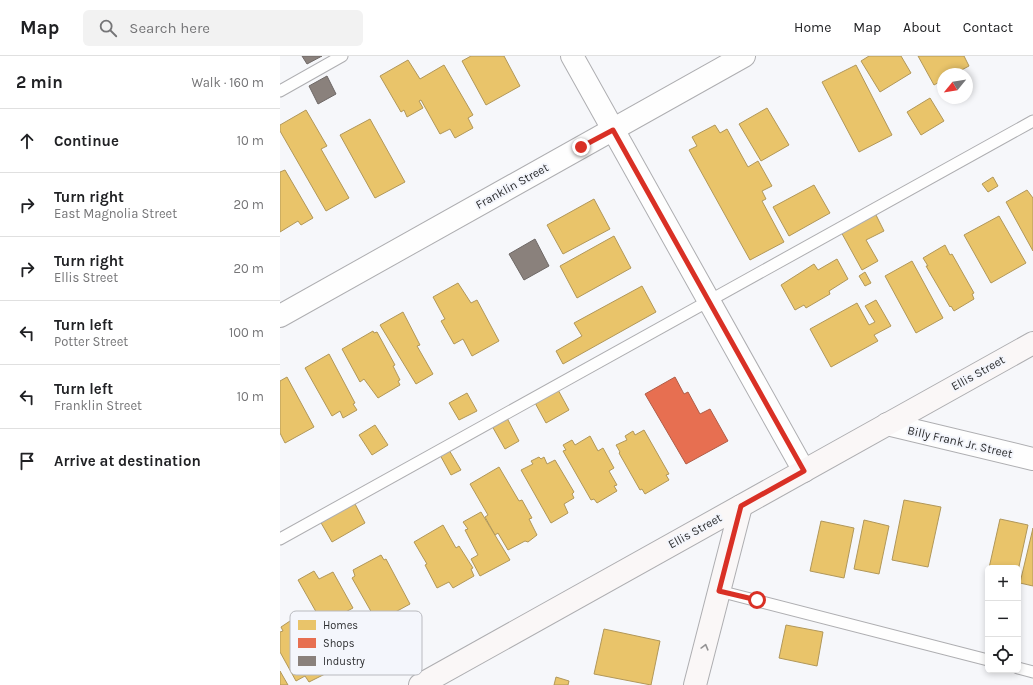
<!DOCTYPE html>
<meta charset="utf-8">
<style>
:root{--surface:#fff;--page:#f2f2f2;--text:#202124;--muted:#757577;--line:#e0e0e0}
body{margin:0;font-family:Karla,sans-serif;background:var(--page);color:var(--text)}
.controls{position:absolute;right:12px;bottom:12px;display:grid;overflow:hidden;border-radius:6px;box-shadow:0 2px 6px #0003}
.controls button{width:36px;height:36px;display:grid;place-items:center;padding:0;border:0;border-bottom:1px solid var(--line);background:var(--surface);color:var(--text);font:20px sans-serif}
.compass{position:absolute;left:657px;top:12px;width:36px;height:36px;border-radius:50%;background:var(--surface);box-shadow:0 2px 6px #0003;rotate:240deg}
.stop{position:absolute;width:12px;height:12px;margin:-9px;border:3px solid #d93025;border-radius:50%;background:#fff}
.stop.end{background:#d93025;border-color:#fff;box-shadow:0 1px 4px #0008}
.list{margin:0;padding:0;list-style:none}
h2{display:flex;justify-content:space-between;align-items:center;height:52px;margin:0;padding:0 16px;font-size:17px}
h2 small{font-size:13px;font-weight:400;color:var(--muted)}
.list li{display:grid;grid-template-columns:26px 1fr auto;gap:12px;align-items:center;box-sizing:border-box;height:64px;padding:0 16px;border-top:1px solid var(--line)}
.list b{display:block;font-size:15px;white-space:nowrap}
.list p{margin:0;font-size:13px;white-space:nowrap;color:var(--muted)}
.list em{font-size:13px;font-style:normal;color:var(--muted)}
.icon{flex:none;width:22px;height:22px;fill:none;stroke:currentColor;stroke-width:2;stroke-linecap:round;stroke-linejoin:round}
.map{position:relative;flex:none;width:753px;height:629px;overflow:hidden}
header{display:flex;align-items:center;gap:24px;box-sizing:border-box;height:56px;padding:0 20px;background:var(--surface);border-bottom:1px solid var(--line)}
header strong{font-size:19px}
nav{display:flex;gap:22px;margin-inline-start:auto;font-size:14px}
.search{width:280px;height:36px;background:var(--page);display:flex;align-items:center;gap:10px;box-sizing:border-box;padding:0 14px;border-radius:6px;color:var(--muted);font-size:15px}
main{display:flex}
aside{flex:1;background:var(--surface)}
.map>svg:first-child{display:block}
.homes{fill:#e9c46a;stroke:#b19759}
.shops{fill:#e76f51;stroke:#b05c47}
.industry{fill:#8a817c;stroke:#6e6866}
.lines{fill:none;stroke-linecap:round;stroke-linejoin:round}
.lane-casing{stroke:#aeaeb1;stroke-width:13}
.street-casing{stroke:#aeaeb1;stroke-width:24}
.secondary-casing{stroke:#aeaeb1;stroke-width:24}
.lane{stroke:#fefefe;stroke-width:11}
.street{stroke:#fefefe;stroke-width:22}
.secondary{stroke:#faf7f7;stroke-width:22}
.oneway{stroke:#949394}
.route{stroke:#d93025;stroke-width:5}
.labels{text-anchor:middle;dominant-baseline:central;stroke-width:4;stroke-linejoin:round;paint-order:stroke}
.street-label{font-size:12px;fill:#2e2f31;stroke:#f4f6fc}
.key{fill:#f4f6fc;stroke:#b9babf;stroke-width:1}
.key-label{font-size:11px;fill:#2e2f31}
</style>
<header>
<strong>Map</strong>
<div class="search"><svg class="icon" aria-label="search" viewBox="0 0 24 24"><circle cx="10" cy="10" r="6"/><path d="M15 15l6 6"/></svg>Search here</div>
<nav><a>Home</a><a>Map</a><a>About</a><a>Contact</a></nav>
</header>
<main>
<aside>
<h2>2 min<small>Walk · 160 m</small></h2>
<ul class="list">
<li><svg class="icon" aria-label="ahead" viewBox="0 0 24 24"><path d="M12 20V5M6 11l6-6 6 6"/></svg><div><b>Continue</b></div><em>10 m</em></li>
<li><svg class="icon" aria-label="right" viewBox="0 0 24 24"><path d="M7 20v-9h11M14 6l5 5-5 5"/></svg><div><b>Turn right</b><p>East Magnolia Street</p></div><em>20 m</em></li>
<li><svg class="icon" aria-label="right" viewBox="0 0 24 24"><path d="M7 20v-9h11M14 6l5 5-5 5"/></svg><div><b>Turn right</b><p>Ellis Street</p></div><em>20 m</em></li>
<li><svg class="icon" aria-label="left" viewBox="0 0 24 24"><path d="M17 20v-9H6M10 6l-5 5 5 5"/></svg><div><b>Turn left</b><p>Potter Street</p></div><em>100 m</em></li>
<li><svg class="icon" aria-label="left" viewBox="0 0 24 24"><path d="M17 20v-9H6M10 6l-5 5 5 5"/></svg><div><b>Turn left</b><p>Franklin Street</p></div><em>10 m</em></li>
<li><svg class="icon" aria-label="arrive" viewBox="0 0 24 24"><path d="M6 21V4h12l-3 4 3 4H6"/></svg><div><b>Arrive at destination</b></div></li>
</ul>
</aside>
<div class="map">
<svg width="753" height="629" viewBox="0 0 753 629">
<rect width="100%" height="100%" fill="#f6f7fa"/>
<g class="homes">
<polygon points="191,0 224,0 240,30 206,49 182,5"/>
<polygon points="589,0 621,0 631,17 600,36 581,5"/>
<polygon points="638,0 684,0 689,10 674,18 663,18 663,24 654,29"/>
<polygon points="128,4 140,23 164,9 193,59 188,62 193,72 175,82 170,73 160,78 141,44 139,45 143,52 127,61 124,54 121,56 100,20"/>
<polygon points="576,9 612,79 579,96 542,26"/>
<polygon points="650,42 664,65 641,79 627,56"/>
<polygon points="487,52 509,89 481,105 459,68"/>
<polygon points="26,54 47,90 41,93 69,142 46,155 0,75 0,69"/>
<polygon points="90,63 125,126 95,142 60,79"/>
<polygon points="435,69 440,77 447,73 468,111 478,105 492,130 482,135 486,143 482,145 504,186 470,204 409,94 417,90 412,81"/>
<polygon points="5,114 33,162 21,169 18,165 0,176 0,116"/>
<polygon points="713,121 718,130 708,136 702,128"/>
<polygon points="534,129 550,157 509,180 493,151"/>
<polygon points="747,134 753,142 753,195 726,146"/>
<polygon points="314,143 330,173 283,198 267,169"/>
<polygon points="594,155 604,175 586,184 598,205 582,214 560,174"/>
<polygon points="719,160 746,207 711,227 684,179"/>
<polygon points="334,180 351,212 297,242 280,210"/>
<polygon points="665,189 670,199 672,198 694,237 692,238 694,243 674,255 671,250 670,251 646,210 648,210 643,202"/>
<polygon points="557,203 568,223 549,235 550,238 526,252 524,249 515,254 501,229 534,208 538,214"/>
<polygon points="632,205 663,262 636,277 605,220"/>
<polygon points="585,216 591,227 585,230 579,220"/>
<polygon points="178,227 191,247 197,244 219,285 192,300 183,283 174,288 161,265 165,263 153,241"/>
<polygon points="362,230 376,256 283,308 276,295 302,280 294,267"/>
<polygon points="596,244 611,270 594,279 598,285 551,311 530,273 577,247 589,269 595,266 585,250"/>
<polygon points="123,256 140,289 137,290 153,318 136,328 100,269"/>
<polygon points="93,275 94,277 97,276 115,309 113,310 120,324 118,325 120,329 98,342 84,323 80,326 62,293"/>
<polygon points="49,298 75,347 73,348 77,354 63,362 60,355 52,360 25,312"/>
<polygon points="7,321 34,371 5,387 0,377 0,325"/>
<polygon points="277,332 289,354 266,367 254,345"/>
<polygon points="187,337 197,355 179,364 169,347"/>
<polygon points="227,362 239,385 225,393 212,370"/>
<polygon points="95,369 108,389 92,399 79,379"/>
<polygon points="364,374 389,418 386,419 389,424 365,438 362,433 360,434 339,397 340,396 336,389 347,384 345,380 353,375 355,379"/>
<polygon points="310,380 318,395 323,392 334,412 329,415 337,429 334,430 337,435 317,447 314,443 311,444 283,395 286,394 283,389 292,384 295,389"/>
<polygon points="169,394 181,414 171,419 160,399"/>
<polygon points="259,401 261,403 264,401 267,408 275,404 294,436 292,438 294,442 284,448 288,457 271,467 241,414 253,408 251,405"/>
<polygon points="219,411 239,445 242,444 252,462 249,463 257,479 248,486 245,485 228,494 218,477 215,479 205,461 208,459 190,428"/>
<polygon points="624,444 661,451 648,511 612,504"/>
<polygon points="74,446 85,467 52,486 40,465"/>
<polygon points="201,456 230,504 200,520 191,503 198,499 185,474 188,473 183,466"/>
<polygon points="720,463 748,469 738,515 738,512 709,512"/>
<polygon points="584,464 609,470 599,518 574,513"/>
<polygon points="541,465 574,472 564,522 530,515"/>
<polygon points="163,469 176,492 179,490 193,512 191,513 194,520 173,532 169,526 157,532 145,509 147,508 134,486"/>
<polygon points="753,472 753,530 740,527"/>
<polygon points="101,499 104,504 106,503 130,548 97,566 72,522 75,520 73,514"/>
<polygon points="34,515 39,523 53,516 73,552 43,568 18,524"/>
<polygon points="25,563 50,606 41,611 45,618 29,626 25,620 16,625 0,596 0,576 3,575 1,571 10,565 13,570"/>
<polygon points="506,569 543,576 537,610 499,602"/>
<polygon points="324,573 380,585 371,629 314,618"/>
<polygon points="0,615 8,629 0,629"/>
<polygon points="276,621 289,625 288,629 274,629"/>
</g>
<polygon class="shops" points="395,321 404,338 408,336 420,358 430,353 448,385 406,408 365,338"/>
<g class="industry">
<polygon points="22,0 42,0 27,8"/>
<polygon points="47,20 56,38 38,48 29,30"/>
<polygon points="255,183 269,210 244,224 229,198"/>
</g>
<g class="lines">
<defs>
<g id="lane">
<polyline points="0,35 62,0"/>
<polyline points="0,483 753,65"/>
<polyline points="439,535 708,604"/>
<polyline points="738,612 753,616"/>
</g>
<g id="street">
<polyline points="292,0 524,415"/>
<polyline points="0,260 464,0"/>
<polyline points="607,368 753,403"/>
</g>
<g id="secondary">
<polyline points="140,629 753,287"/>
<polyline points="415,629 461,450"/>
</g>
</defs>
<use href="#lane" class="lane-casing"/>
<use href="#street" class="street-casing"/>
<use href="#secondary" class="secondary-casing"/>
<use href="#lane" class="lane"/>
<use href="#street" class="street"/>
<use href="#secondary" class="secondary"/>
</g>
<defs><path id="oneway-chevron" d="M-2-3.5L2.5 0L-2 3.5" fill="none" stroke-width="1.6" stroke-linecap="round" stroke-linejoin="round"/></defs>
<use class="oneway" href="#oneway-chevron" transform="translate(425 591) rotate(-75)"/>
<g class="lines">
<polyline class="route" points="301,91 333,74 524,415 461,450 439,535 477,544"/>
</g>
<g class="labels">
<g class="street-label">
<text transform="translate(232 130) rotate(-29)">Franklin Street</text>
<text transform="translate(698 317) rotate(-29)">Ellis Street</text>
<text transform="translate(680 386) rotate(13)">Billy Frank Jr. Street</text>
<text transform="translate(415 475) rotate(-29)">Ellis Street</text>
</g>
</g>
<rect x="10" y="555" width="132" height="64" rx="6" class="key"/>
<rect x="18" y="564" width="18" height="10" fill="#e9c46a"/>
<rect x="18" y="582" width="18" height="10" fill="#e76f51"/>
<rect x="18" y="600" width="18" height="10" fill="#8a817c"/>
<g class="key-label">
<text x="43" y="573">Homes</text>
<text x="43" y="591">Shops</text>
<text x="43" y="609">Industry</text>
</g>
</svg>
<div class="controls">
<button>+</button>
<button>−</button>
<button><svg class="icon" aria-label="locate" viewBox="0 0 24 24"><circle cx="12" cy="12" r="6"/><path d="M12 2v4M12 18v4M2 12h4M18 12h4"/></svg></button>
</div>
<svg class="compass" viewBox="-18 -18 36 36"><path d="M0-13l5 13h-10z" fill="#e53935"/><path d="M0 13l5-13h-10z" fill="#757577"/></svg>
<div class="stop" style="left:477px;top:544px"></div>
<div class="stop end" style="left:301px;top:91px"></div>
</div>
</main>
